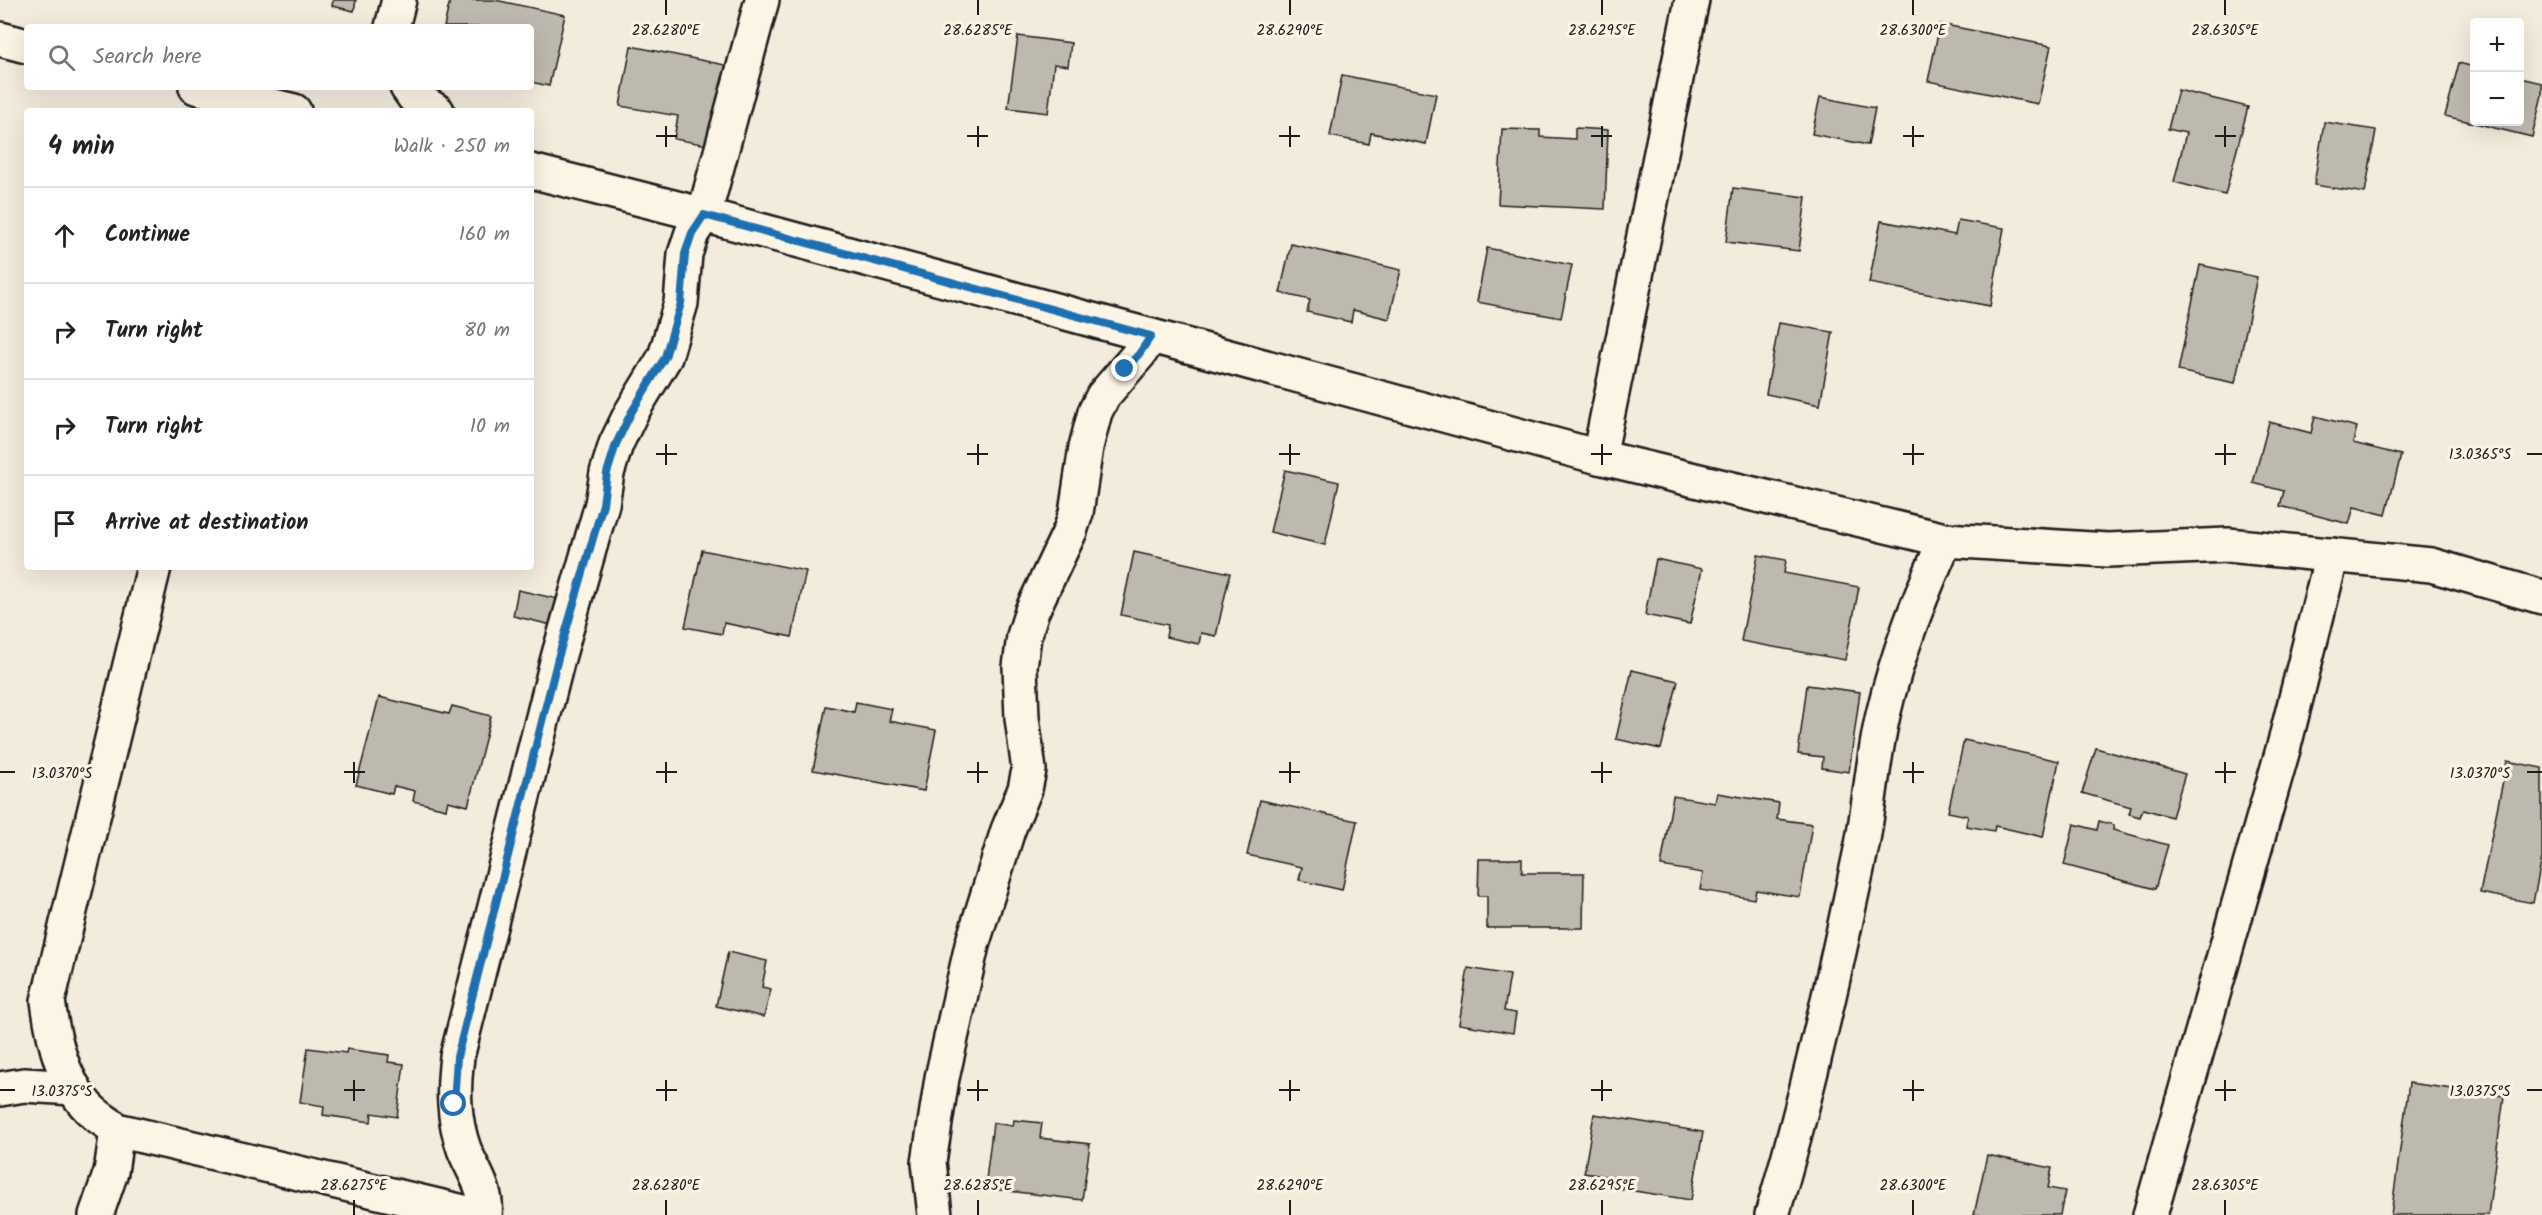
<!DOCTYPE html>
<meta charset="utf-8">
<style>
:root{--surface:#fff;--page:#f2f2f2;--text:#222;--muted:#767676;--line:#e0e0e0}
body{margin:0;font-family:Kalam,sans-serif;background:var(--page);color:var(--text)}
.controls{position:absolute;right:18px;top:18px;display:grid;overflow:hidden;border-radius:6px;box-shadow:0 6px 24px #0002}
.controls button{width:54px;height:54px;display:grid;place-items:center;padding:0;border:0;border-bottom:2px solid var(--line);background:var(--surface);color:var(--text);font:30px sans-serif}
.stop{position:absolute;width:18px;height:18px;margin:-14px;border:4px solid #1f6fb2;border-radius:50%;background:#fff}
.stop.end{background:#1f6fb2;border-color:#fff;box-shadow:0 2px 6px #0008}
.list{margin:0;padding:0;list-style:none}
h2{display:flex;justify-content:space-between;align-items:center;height:78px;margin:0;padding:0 24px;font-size:26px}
h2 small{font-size:20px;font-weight:400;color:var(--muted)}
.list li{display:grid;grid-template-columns:39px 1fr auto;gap:18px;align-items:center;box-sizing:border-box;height:96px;padding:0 24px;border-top:2px solid var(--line)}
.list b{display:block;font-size:22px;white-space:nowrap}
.list em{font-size:20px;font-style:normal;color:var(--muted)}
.icon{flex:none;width:33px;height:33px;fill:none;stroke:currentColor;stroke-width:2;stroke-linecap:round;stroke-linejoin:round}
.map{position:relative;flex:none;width:2542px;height:1215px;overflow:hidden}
.search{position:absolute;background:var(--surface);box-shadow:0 6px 24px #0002;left:24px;top:24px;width:510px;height:66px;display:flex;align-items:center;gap:15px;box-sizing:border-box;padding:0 21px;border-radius:6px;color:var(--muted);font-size:22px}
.panel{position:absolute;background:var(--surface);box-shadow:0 6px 24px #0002;left:24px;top:108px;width:510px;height:462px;border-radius:6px}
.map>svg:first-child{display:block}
.building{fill:#beb9ae;stroke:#1c1c1c;stroke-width:1.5}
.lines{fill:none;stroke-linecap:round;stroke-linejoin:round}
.minor-casing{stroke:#1c1c1c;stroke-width:38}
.minor{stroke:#fcf5e5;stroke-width:33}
.route{stroke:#1f6fb2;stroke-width:8}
.ticks{fill:none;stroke:#1c1c1c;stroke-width:2}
.ticks-label{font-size:15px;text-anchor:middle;fill:#1c1c1c;stroke:#fcf5e5;stroke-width:6;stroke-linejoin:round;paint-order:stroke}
</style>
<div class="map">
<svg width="2542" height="1215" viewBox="0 0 2542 1215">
<rect width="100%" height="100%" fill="#f3ecdd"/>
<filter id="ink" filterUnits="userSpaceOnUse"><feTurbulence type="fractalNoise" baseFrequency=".0167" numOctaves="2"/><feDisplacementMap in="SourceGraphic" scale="12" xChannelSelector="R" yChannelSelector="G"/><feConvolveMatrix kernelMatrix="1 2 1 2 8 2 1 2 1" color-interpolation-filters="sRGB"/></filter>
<g filter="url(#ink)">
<g class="building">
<polygon points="333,0 356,0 354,11 332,6"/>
<polygon points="450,0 495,0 565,15 549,86 531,82 531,27 444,27"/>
<polygon points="1940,24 2051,46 2038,104 1928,81"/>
<polygon points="1018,36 1071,43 1068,66 1054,64 1048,113 1008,108"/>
<polygon points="631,46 730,66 713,146 674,139 678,116 620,106"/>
<polygon points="2459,63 2474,67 2474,122 2520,122 2520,78 2542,83 2542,95 2532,137 2445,116"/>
<polygon points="1342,75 1436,94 1426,144 1371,133 1369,144 1330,136"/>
<polygon points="2178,90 2248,107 2225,195 2174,182 2186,133 2168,129"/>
<polygon points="1820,97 1875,108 1868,145 1812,134"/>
<polygon points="2324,122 2376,130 2365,193 2314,185"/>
<polygon points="1575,128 1608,130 1605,209 1498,204 1502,129 1540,130 1540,137 1575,139"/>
<polygon points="1733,188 1806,197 1799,251 1726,242"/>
<polygon points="1958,220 2004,228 1990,306 1869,283 1881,221 1955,235"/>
<polygon points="1291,244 1401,270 1389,319 1353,310 1351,322 1307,312 1310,300 1280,293"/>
<polygon points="1487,248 1572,265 1561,318 1477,302"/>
<polygon points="2200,265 2257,277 2235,383 2178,371"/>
<polygon points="1779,323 1833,332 1820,405 1766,394"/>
<polygon points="2315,416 2357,427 2353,443 2401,455 2386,515 2354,507 2349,524 2280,506 2284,491 2253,483 2269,422 2311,433"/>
<polygon points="1285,470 1339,482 1325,545 1270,532"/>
<polygon points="702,550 806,571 792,637 724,623 722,634 685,627"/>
<polygon points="1134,552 1230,573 1216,636 1201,633 1199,644 1166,637 1168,625 1121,615"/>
<polygon points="1758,555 1786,560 1784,573 1859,587 1845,660 1741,641"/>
<polygon points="1656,559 1702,569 1690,624 1645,615"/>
<polygon points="518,590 558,599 552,625 513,616"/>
<polygon points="1632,670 1678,681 1661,749 1616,739"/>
<polygon points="1807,685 1860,692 1849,772 1822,768 1823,757 1798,754"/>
<polygon points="379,697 449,714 452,706 491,716 468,806 448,801 446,809 413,801 415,791 394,786 392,794 356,785"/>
<polygon points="856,702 892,709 889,721 936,730 924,791 813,770 826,706 854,712"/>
<polygon points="1964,740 2059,761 2043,837 1995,826 1994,831 1966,826 1968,816 1948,812"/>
<polygon points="2096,748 2185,774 2172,817 2143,809 2140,817 2129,814 2131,807 2082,793"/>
<polygon points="2507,761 2542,768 2542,858 2533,903 2480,893"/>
<polygon points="1717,793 1779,803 1777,819 1812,824 1800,897 1756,890 1754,899 1700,890 1703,873 1661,866 1673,796 1715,803"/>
<polygon points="1260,800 1357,821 1342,890 1299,880 1302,867 1247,855"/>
<polygon points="2099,821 2114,825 2113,830 2168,845 2155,889 2064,865 2074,824 2097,830"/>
<polygon points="1479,859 1522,859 1522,873 1584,873 1583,928 1487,928 1487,896 1478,896"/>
<polygon points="728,952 767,961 762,987 771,989 764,1017 716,1006"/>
<polygon points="1468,968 1510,975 1504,1011 1516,1013 1513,1033 1459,1024"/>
<polygon points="308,1048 346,1053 347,1049 389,1055 388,1062 404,1064 397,1117 372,1113 371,1122 323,1115 324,1106 300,1102"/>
<polygon points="2409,1083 2504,1096 2488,1215 2391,1215"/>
<polygon points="1594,1114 1703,1132 1691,1200 1622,1189 1623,1179 1584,1173"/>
<polygon points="1014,1120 1042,1123 1040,1138 1090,1144 1082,1200 985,1188 993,1123 1013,1126"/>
<polygon points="1987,1155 2052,1168 2048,1188 2065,1191 2060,1215 1974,1215"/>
</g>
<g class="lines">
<defs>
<g id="minor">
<polyline points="392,27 399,0"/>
<polyline points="0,39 27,46"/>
<polyline points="196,87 294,111"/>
<polyline points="407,87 414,97 437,111"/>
<polyline points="531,171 704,215 1599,457 1945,540 2108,550 2228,545 2431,565 2542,597"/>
<polyline points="1599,457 1692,0"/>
<path d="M 154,567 L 48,1001 C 53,1039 63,1086 94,1113 C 101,1119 110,1124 117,1130 L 476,1215"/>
<polyline points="0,1089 24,1085 74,1088"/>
<polyline points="96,1215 111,1172 117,1130"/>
<path d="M 485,1215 C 488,1189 473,1172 464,1149 C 453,1118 453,1089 457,1057 L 558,658 L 602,504 L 607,473 L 616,444 L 631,413 L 665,357 L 681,303 L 685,254 L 692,233 L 704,215 L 762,0"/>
<polyline points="935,1215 929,1162 942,1078 972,945 1008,830 1025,789 1029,770 1022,718 1020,667 1024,636 1032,611 1070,531 1076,513 1086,447 1095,412 1103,396 1139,354 1151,336"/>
<path d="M 1772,1215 C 1808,1094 1836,969 1862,845 C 1870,802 1873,758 1883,715 C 1897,654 1920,597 1945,540"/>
<polyline points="2150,1215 2284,746 2332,555"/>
</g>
</defs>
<use href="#minor" class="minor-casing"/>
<use href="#minor" class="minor"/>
</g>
</g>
<g class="lines" filter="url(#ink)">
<polyline class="route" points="454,1104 457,1057 558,658 603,504 607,473 616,444 631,413 665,357 681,303 685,254 692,233 704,215 1151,336 1139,354 1125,369"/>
</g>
<path class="ticks" d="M 666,0 L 666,15M 978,0 L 978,15M 1290,0 L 1290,15M 1602,0 L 1602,15M 1913,0 L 1913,15M 2225,0 L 2225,15M 666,126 L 666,147M 978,126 L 978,147M 1290,126 L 1290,147M 1602,126 L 1602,147M 1913,126 L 1913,147M 2225,126 L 2225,147M 656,136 L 677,136M 967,136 L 988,136M 1279,136 L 1300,136M 1591,136 L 1612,136M 1903,136 L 1924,136M 2215,136 L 2236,136M 666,444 L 666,465M 978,444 L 978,465M 1290,444 L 1290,465M 1602,444 L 1602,465M 1913,444 L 1913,465M 2225,444 L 2225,465M 656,454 L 677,454M 967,454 L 988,454M 1279,454 L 1300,454M 1591,454 L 1612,454M 1903,454 L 1924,454M 2215,454 L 2236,454M 2527,454 L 2542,454M 354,762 L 354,783M 666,762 L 666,783M 978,762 L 978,783M 1290,762 L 1290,783M 1602,762 L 1602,783M 1913,762 L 1913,783M 2225,762 L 2225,783M 0,772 L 15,772M 344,772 L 365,772M 656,772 L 677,772M 967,772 L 988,772M 1279,772 L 1300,772M 1591,772 L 1612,772M 1903,772 L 1924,772M 2215,772 L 2236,772M 2527,772 L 2542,772M 354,1080 L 354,1101M 666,1080 L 666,1101M 978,1080 L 978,1101M 1290,1080 L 1290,1101M 1602,1080 L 1602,1101M 1913,1080 L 1913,1101M 2225,1080 L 2225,1101M 0,1090 L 15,1090M 344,1090 L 365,1090M 656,1090 L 677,1090M 967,1090 L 988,1090M 1279,1090 L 1300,1090M 1591,1090 L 1612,1090M 1903,1090 L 1924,1090M 2215,1090 L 2236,1090M 2527,1090 L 2542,1090M 354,1200 L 354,1215M 666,1200 L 666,1215M 978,1200 L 978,1215M 1290,1200 L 1290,1215M 1602,1200 L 1602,1215M 1913,1200 L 1913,1215M 2225,1200 L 2225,1215"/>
<g class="ticks-label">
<text x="666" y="35">28.6280°E</text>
<text x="978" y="35">28.6285°E</text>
<text x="1290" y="35">28.6290°E</text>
<text x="1602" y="35">28.6295°E</text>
<text x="1913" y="35">28.6300°E</text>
<text x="2225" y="35">28.6305°E</text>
<text x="2480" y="459">13.0365°S</text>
<text x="62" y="778">13.0370°S</text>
<text x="2480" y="778">13.0370°S</text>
<text x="62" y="1096">13.0375°S</text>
<text x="2480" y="1096">13.0375°S</text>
<text x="354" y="1190">28.6275°E</text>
<text x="666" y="1190">28.6280°E</text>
<text x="978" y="1190">28.6285°E</text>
<text x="1290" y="1190">28.6290°E</text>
<text x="1602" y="1190">28.6295°E</text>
<text x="1913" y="1190">28.6300°E</text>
<text x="2225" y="1190">28.6305°E</text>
</g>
</svg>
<div class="controls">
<button>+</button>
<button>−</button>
</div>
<div class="stop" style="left:454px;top:1104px"></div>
<div class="stop end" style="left:1125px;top:369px"></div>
<div class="search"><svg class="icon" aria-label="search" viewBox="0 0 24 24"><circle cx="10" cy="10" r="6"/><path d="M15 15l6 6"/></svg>Search here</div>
<section class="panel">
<h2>4 min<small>Walk · 250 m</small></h2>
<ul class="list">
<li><svg class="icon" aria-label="ahead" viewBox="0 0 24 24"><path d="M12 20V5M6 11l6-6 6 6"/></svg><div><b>Continue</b></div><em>160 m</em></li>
<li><svg class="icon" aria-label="right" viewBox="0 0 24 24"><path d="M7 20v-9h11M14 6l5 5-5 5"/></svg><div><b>Turn right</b></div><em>80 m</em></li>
<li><svg class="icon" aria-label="right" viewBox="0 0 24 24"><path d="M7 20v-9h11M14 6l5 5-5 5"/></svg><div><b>Turn right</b></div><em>10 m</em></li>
<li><svg class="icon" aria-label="arrive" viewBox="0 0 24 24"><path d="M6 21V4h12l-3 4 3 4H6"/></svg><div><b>Arrive at destination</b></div></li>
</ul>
</section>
</div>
